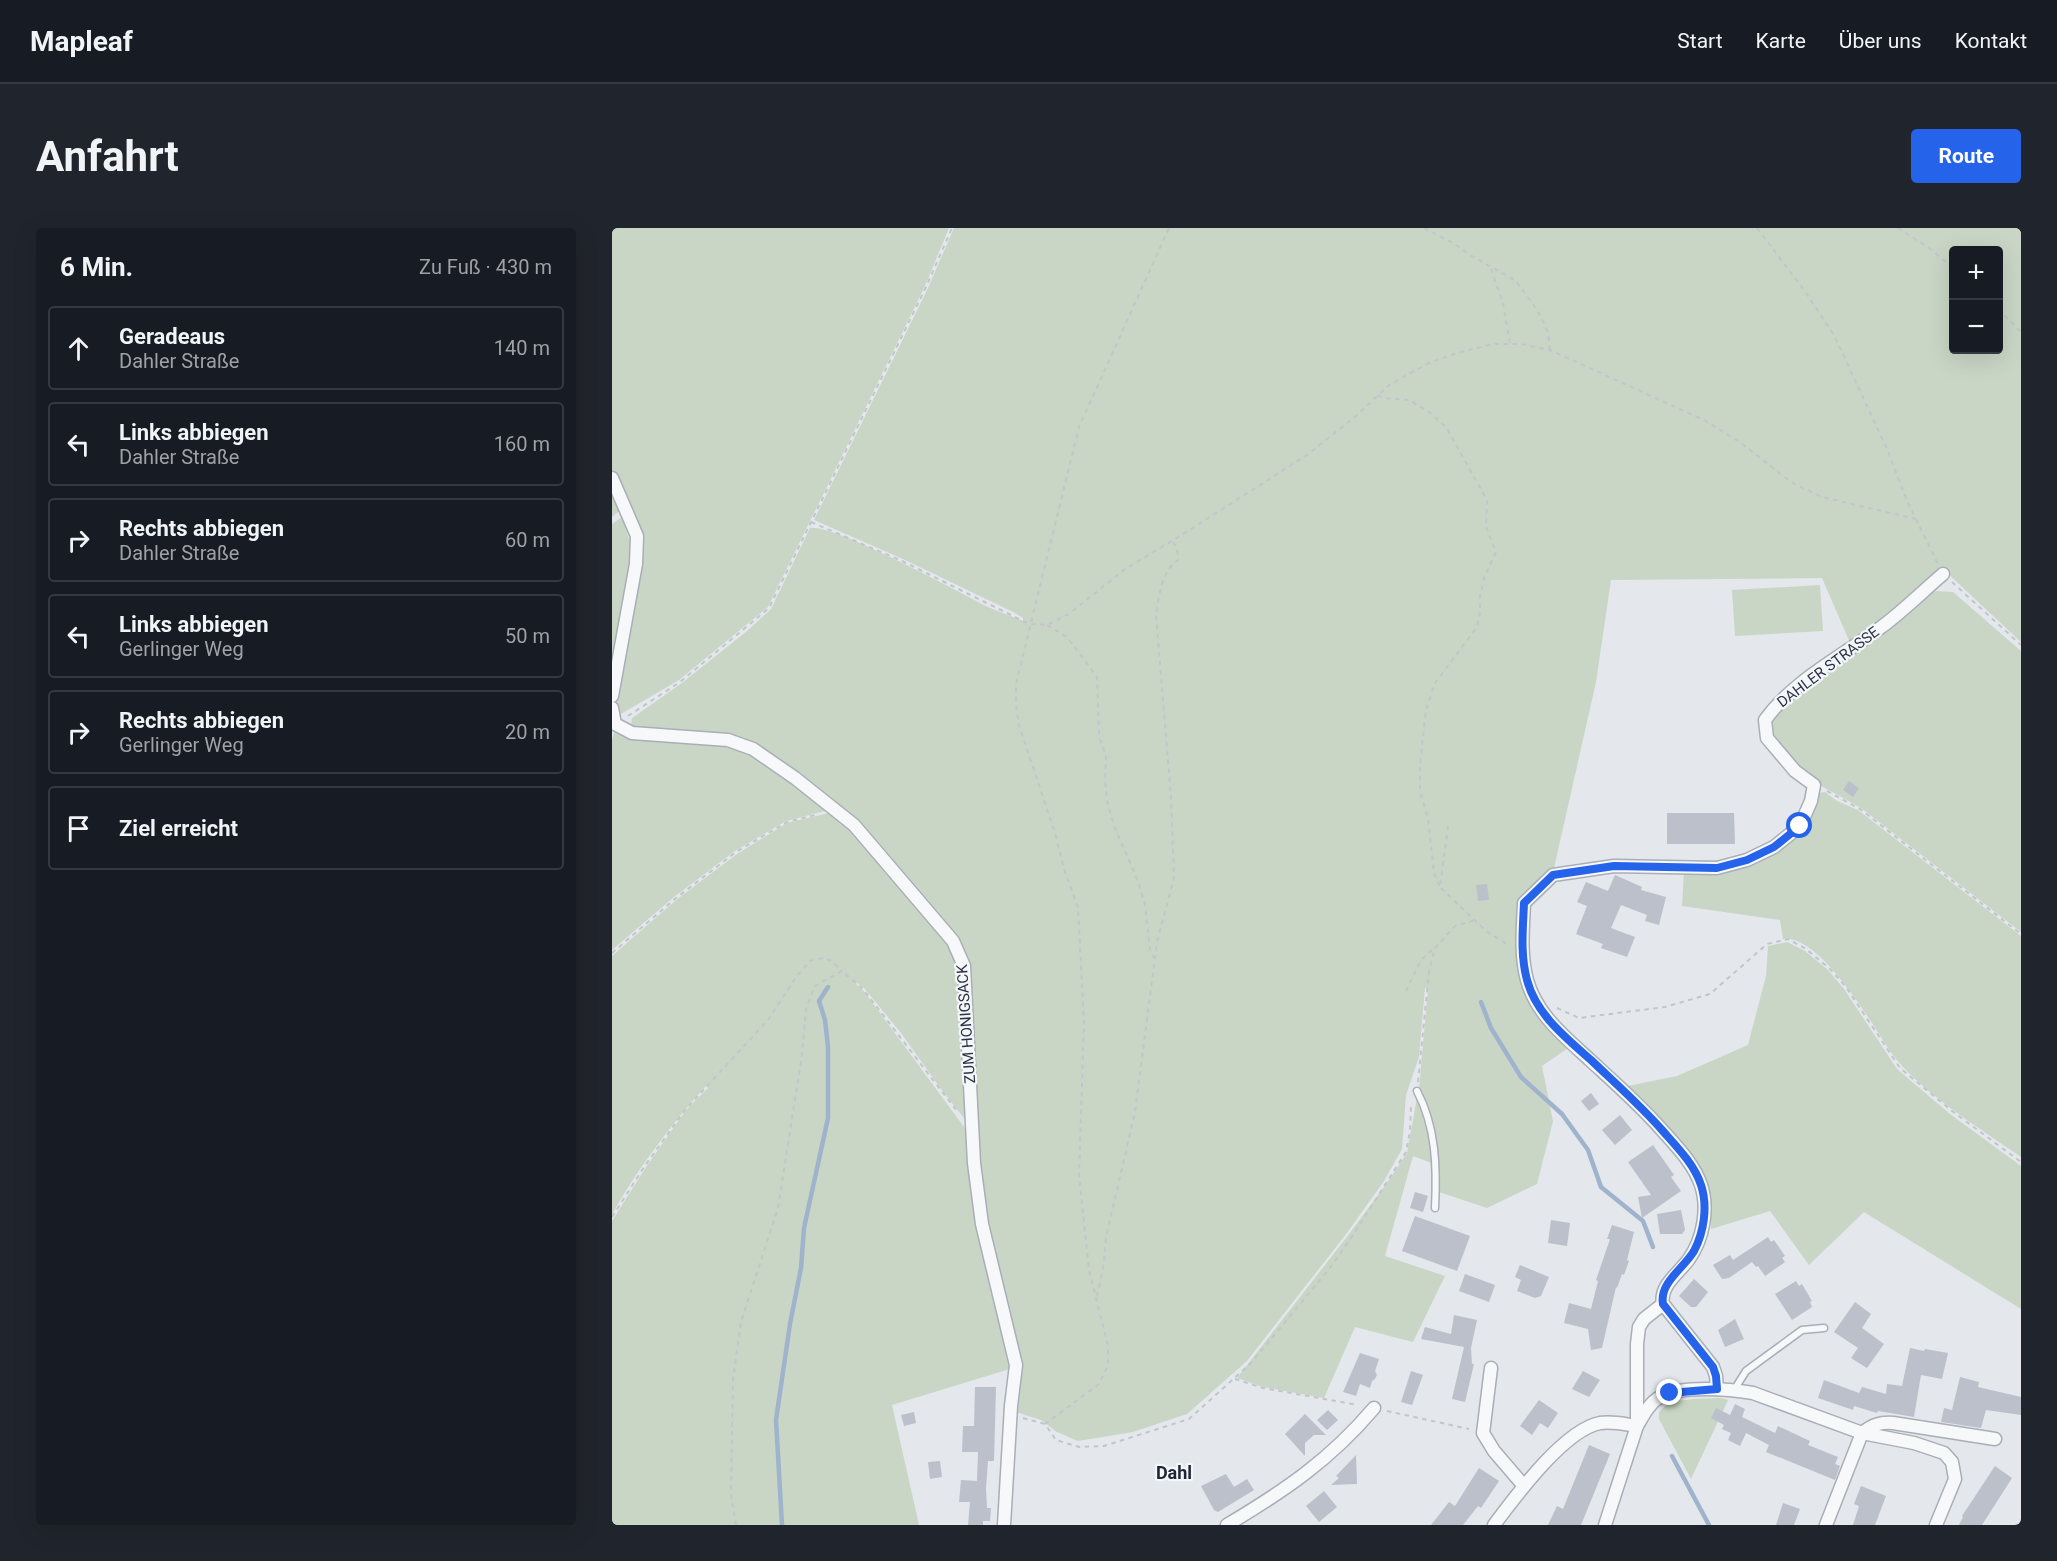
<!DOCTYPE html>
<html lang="de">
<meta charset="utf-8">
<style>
:root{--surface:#171b24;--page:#20242c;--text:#f1f3f6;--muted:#9ea1a6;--line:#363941;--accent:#2563eb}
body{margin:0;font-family:Roboto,sans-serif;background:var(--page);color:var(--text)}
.controls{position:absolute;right:18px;top:18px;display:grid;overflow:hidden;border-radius:6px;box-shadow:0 6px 24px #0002}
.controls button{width:54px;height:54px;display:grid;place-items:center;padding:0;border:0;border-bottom:2px solid var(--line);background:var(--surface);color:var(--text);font:30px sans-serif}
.stop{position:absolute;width:18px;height:18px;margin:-14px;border:4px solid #2563eb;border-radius:50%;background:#fff}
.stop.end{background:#2563eb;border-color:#fff;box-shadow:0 2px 6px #0008}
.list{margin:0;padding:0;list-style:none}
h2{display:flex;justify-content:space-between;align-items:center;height:78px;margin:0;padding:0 24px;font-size:26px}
h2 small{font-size:20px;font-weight:400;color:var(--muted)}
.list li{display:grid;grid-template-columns:39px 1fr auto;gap:18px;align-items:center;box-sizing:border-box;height:84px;margin:0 12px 12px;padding:0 12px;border:2px solid var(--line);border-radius:6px}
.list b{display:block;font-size:22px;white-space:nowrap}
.list p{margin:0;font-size:20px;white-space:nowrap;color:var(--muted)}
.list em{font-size:20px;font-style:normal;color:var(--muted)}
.icon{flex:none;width:33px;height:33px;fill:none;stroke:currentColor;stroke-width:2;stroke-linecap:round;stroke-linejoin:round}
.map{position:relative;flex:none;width:1409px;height:1297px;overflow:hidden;border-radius:6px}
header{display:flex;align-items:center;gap:36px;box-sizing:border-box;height:84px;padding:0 30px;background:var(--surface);border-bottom:2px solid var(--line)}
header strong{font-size:28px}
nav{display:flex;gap:33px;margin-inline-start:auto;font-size:21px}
.intro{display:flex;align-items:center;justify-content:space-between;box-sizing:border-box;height:144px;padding:0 36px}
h1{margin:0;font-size:42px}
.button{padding:15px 27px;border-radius:6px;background:var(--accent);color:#fff;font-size:21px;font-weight:700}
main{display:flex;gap:36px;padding:0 36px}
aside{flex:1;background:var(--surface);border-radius:6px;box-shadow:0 6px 24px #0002}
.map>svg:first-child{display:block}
.green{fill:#c9d6c5;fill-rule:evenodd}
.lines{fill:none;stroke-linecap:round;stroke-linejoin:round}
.stream{stroke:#9fb4cc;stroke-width:4.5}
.building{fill:#bbc0ca}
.service-casing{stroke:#a9aeb7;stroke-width:9}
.minor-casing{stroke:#a9aeb7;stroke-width:15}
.path{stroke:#c2c5cb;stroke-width:2;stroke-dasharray:4.5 4.5;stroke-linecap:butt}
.service{stroke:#f7f8fa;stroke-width:6}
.minor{stroke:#f7f8fa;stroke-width:12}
.route{stroke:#2563eb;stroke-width:8}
.labels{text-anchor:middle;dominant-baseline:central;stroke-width:4.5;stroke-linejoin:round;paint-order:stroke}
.street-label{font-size:15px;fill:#2b3445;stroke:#f4f6f9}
.quarter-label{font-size:18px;font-weight:bold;fill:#1d2536;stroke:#f4f6f9}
</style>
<header>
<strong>Mapleaf</strong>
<nav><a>Start</a><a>Karte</a><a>Über uns</a><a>Kontakt</a></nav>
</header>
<div class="intro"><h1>Anfahrt</h1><a class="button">Route</a></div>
<main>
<aside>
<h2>6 Min.<small>Zu Fuß · 430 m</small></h2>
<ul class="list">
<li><svg class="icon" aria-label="ahead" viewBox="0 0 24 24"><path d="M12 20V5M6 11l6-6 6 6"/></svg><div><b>Geradeaus</b><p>Dahler Straße</p></div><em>140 m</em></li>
<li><svg class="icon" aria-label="left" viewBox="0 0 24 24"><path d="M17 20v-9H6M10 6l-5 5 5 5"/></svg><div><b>Links abbiegen</b><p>Dahler Straße</p></div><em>160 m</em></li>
<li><svg class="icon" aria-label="right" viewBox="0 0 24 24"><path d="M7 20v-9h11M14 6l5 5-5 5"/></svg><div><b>Rechts abbiegen</b><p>Dahler Straße</p></div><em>60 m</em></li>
<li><svg class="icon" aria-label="left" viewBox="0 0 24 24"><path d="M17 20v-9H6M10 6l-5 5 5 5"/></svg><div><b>Links abbiegen</b><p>Gerlinger Weg</p></div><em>50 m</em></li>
<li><svg class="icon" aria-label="right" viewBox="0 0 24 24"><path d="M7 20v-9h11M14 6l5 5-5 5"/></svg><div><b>Rechts abbiegen</b><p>Gerlinger Weg</p></div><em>20 m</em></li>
<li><svg class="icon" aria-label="arrive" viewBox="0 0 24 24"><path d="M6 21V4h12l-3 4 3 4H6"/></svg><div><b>Ziel erreicht</b></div></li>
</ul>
</aside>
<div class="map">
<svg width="1409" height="1297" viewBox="0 0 1409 1297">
<rect width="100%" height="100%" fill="#e4e7ec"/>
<g class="green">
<polygon points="0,0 337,0 313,58 156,379 67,452 9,486 2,474 27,334 10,281 0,289"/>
<path d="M 342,0 L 1409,0 L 1409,414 L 1332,342 L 1239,417 L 1210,350 L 999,352 L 984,454 L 942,640 L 908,673 L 911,753 L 959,818 L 930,838 L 941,893 L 925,956 L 875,980 L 827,964 C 827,930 825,892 807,861 L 816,761 L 813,760 L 807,829 L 794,867 L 790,921 L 772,953 L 735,1005 L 635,1133 L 575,1186 L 521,1204 L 466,1213 L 445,1204 L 429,1192 L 401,1183 L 406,1136 L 372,995 L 365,933 L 355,737 L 243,595 L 142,518 L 22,501 L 19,498 L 20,490 L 70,455 L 135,403 L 159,381 L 198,300 C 220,295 349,365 376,379 C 387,384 400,388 411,393 L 411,390 L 403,385 L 293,332 L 202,292 L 316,60 ZM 1342,22 L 1386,22 L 1386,122 L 1342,122 Z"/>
<polygon points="10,289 18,314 19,336 0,436 0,296"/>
<polygon points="1208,357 1211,403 1123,408 1120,362"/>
<polygon points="1324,363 1341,364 1409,423 1409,704 1249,580 1204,555 1185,541 1158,509 1156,493 1165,478 1311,370"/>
<polygon points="3,501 116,514 140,524 217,582 174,593 123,623 62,669 0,722 0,512"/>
<path d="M 1213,564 L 1225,573 L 1246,582 L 1409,708 L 1409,929 C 1369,901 1305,862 1278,823 C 1261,797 1207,705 1171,711 L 1168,692 L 1070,678 L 1072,644 L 1165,620 L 1207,565 Z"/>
<path d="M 221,584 L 239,600 L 345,727 L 359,899 L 329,861 L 289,805 L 252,760 L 245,755 L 244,756 L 251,762 L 358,907 L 401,1140 L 280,1177 L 307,1297 L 0,1297 L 0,993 L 34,939 L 74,882 L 96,860 L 94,858 C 62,893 22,945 0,987 L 0,728 L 64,672 L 125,626 L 175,595 Z"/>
<polygon points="1175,714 1193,723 1216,742 1232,761 1285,841 1338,886 1409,938 1409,1081 1252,984 1197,1037 1158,983 1099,1001 1098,972 1085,940 1011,859 1065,848 1136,817 1154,748 1156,718"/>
<path d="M 805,870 C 817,891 819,913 822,936 L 801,928 L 773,1028 L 833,1048 L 801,1114 L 743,1099 L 712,1170 L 651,1159 L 625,1150 L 737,1006 L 775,955 L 795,925 Z"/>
<polygon points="1109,1170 1116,1172 1079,1251 1047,1191 1047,1184 1058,1174 1081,1171"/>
</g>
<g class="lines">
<g class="stream">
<polyline points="869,774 879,800 909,849 950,886 976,922 989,959 1031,993 1041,1019"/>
<polyline points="1060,1228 1097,1297"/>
<polyline points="170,1297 164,1192 178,1096 189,1040 192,1000 216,890 216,819 213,792 207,773 216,759"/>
</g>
</g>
<g class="building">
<polygon points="1237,553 1247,560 1241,569 1231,562"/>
<polygon points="1055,585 1122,585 1123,616 1055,616"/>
<polygon points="1003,647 1030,659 1029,662 1054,669 1047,697 1033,693 1035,687 1009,677 999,700 1023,709 1015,729 989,720 991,716 964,706 975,678 965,674 974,654 996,663"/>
<polygon points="875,656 877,672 866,673 864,657"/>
<polygon points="979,865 987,876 977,883 969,873"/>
<polygon points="1008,887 1020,902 1003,917 990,902"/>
<polygon points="1041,917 1062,947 1059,949 1069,963 1030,990 1026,969 1039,967 1016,934"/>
<polygon points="803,964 816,968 811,984 798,980"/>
<polygon points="1069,982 1073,1002 1070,1006 1048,1006 1045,986"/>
<polygon points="803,988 858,1008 845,1043 790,1023"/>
<polygon points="939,992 958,995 955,1018 936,1015"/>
<polygon points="1000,997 1022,1004 1015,1032 1017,1033 1012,1047 1010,1046 1005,1060 1004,1059 990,1120 979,1122 976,1101 952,1095 957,1075 979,1081 986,1053 984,1052 998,1011 995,1011"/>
<polygon points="1156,1009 1159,1014 1162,1012 1173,1028 1170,1030 1173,1034 1153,1048 1146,1038 1144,1039 1140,1034 1117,1050 1110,1051 1101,1037 1118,1027 1121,1032"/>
<polygon points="908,1037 937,1049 929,1068 923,1070 905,1063 909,1052 903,1049"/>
<polygon points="853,1046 883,1057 877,1074 847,1063"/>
<polygon points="1082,1051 1096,1064 1084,1079 1079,1079 1067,1068"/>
<polygon points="1184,1053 1187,1058 1190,1056 1200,1073 1198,1074 1200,1079 1180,1092 1163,1066"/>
<polygon points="1243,1074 1259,1086 1250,1100 1272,1116 1255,1140 1239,1130 1246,1120 1222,1104"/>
<polygon points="842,1087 865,1092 859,1120 860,1136 862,1136 853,1174 840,1171 852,1119 809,1111 813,1099 839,1106"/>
<polygon points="1123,1091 1132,1111 1113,1119 1106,1102"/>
<polygon points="1298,1120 1312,1123 1313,1121 1336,1125 1330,1151 1309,1147 1302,1189 1266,1183 1265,1185 1242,1178 1241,1182 1206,1170 1212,1152 1247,1165 1250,1159 1274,1166 1275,1156 1290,1158"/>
<polygon points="748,1125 767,1131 763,1143 765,1147 763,1151 760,1153 758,1160 748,1156 744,1168 731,1164"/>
<polygon points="799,1143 811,1147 800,1177 789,1174"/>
<polygon points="971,1143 988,1152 977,1169 960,1161"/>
<polygon points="1348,1149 1367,1154 1366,1159 1409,1169 1409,1187 1374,1182 1369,1200 1329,1194 1332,1180 1340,1182"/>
<polygon points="363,1159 384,1159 382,1233 376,1233 374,1260 375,1280 379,1280 378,1293 371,1293 371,1297 356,1297 358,1274 347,1274 349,1252 365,1253 366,1224 350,1224 351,1198 362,1198"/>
<polygon points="927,1172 946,1185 936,1200 928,1195 920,1207 908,1198"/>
<polygon points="1123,1176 1133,1181 1130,1189 1163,1205 1166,1198 1198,1213 1196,1217 1226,1229 1223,1236 1228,1238 1223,1252 1154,1224 1157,1217 1134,1205 1128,1218 1116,1212 1119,1205 1110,1201 1112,1197 1099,1190 1104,1180 1118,1187"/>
<polygon points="716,1182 726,1192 715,1202 705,1192"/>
<polygon points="302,1184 304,1195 292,1198 289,1187"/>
<polygon points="693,1186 714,1207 702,1207 693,1215 693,1228 673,1206"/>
<polygon points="977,1217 998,1226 969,1297 936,1297 945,1278 951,1281"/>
<polygon points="744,1227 745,1256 719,1257 727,1250 724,1248"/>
<polygon points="328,1233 330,1249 318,1251 316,1234"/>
<polygon points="1383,1238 1400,1250 1370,1297 1347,1297 1351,1289 1350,1288"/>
<polygon points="867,1240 887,1253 869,1280 866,1278 851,1297 819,1297 837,1274 843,1278"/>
<polygon points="614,1246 622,1259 635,1251 642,1262 606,1284 602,1282 589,1258"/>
<polygon points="1249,1258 1274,1268 1263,1297 1241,1297 1247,1278 1242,1276"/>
<polygon points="712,1263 725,1279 707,1294 694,1278"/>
<polygon points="1171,1275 1188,1281 1182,1297 1164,1297"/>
</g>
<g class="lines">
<defs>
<g id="service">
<path d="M 805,863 C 824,899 825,939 823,980"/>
<polyline points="1122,1162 1134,1143 1190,1102 1212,1100"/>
</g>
<g id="minor">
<polyline points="0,250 25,308 24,336 0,468"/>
<polyline points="0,480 3,496 20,505 116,512 141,521 183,550 242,597 341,713 352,738 362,935 370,996 404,1137 399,1178 392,1297"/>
<path d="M 1051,1076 C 1047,1058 1067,1045 1077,1031 C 1091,1011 1097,981 1089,957 C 1082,936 1065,919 1050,902 C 1028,877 1003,855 978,832 C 953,809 924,786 915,752 C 908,726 911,700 912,675 L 941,647 L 1002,638 L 1105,640 L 1135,632 L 1162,619 L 1188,598 L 1199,573 L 1202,557 L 1183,543 L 1155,510 L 1153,492 C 1181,453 1229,429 1268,400 C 1290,384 1310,364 1331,346"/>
<polyline points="1051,1076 1101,1139 1104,1148 1105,1161"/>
<polyline points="879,1140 871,1205 882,1223 912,1258"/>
<path d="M 1025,1198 C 1031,1188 1037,1175 1048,1169 C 1069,1157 1117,1161 1141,1165 L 1250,1205 L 1302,1215 L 1332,1225 L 1340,1234 L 1343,1251 L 1324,1297"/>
<path d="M 615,1297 C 672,1263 718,1232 762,1180"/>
<path d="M 882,1297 C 903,1269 952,1202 988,1195 C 1000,1193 1012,1196 1025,1198"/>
<polyline points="993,1297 1025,1198 1025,1116 1027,1099 1032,1091 1051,1076"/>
<path d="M 1214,1297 L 1250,1205 C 1260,1197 1268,1194 1281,1195 L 1383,1211"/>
</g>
</defs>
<use href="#service" class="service-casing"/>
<use href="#minor" class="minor-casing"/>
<g class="path">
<polyline points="812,0 841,15 858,27 904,53 926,83 936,104 938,122"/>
<polyline points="1145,0 1192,62 1222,107 1275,221 1295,273 1326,336"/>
<polyline points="1286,0 1316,19 1342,41"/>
<polyline points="879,41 891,75 898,116"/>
<polyline points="1386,81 1409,104"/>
<polyline points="766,167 770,170 797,172 817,184 834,199 875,272 874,299 884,324 872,350 868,369 868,384 865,399 823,455 814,482 808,536 808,564 816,590 822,645 828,659"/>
<polyline points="199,294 290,333 417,396 435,397 457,386 513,341 560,313 695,227 744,188 777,157 817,135 845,125 881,116 909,116 938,122 1094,193 1129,215 1179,254 1210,269 1304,291"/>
<polyline points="1340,354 1409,417"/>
<polyline points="435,397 455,409 485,449 487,508 494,528 493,554 496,577 503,600 526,653 533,677 538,722 543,732"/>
<polyline points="16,488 68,454 157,380 314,59 340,0"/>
<polyline points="1215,563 1248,581 1409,706"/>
<polyline points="836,598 828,659 874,703 898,718"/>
<polyline points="0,725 64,670 124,624 175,594 207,586"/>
<polyline points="794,763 809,732 823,719"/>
<polyline points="945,780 967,790 1053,779 1098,766 1155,716 1176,711 1194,721 1218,741 1234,759 1288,840 1340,883 1409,934"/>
<polyline points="806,854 817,744 823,720 843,698 863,692"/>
<polyline points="0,989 32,939 73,882 156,792 184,749 198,733 211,730 220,733 230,743"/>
<path d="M 485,1068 L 492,1035 L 494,1009 L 523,884 L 545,714 L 562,650 L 559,569 L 544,387 C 547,368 549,344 566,332 L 565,319 L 560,313"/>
<polyline points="623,1151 651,1160 746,1177"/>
<polyline points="775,1183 857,1201"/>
<polyline points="411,1190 433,1196 444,1212 467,1219 492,1218 577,1191 639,1135 718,1040 741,1007 794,924 798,903 799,877"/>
<polyline points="433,1196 487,1156 496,1137 496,1118 477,1042 467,947 472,796 466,679 453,644 442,602 407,497 404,476 404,456 467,199 557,0"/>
<polyline points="124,1297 119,1267 121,1151 129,1094 166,980 190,827 194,781 203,758 230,743 251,761 345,883"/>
</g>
<use href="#service" class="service"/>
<use href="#minor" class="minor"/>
</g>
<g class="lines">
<path class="route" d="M 1058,1165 L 1105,1161 L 1104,1148 L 1101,1139 L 1051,1076 C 1047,1055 1072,1040 1082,1023 C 1092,1004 1096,978 1089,957 C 1082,936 1065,919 1050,902 C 1028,877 1003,855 979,832 C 953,809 924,786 915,752 C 908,726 911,700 912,675 L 941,647 L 1002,638 L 1105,640 L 1135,632 L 1162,619 L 1188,598"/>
</g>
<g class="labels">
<g class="street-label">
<text transform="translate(1216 439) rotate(-37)">DAHLER STRASSE</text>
<text transform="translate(354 796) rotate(-94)">ZUM HONIGSACK</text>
</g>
<g class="quarter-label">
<text x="562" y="1244">Dahl</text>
</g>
</g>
</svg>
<div class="controls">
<button>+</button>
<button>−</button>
</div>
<div class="stop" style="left:1188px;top:598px"></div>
<div class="stop end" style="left:1058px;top:1165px"></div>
</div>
</main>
